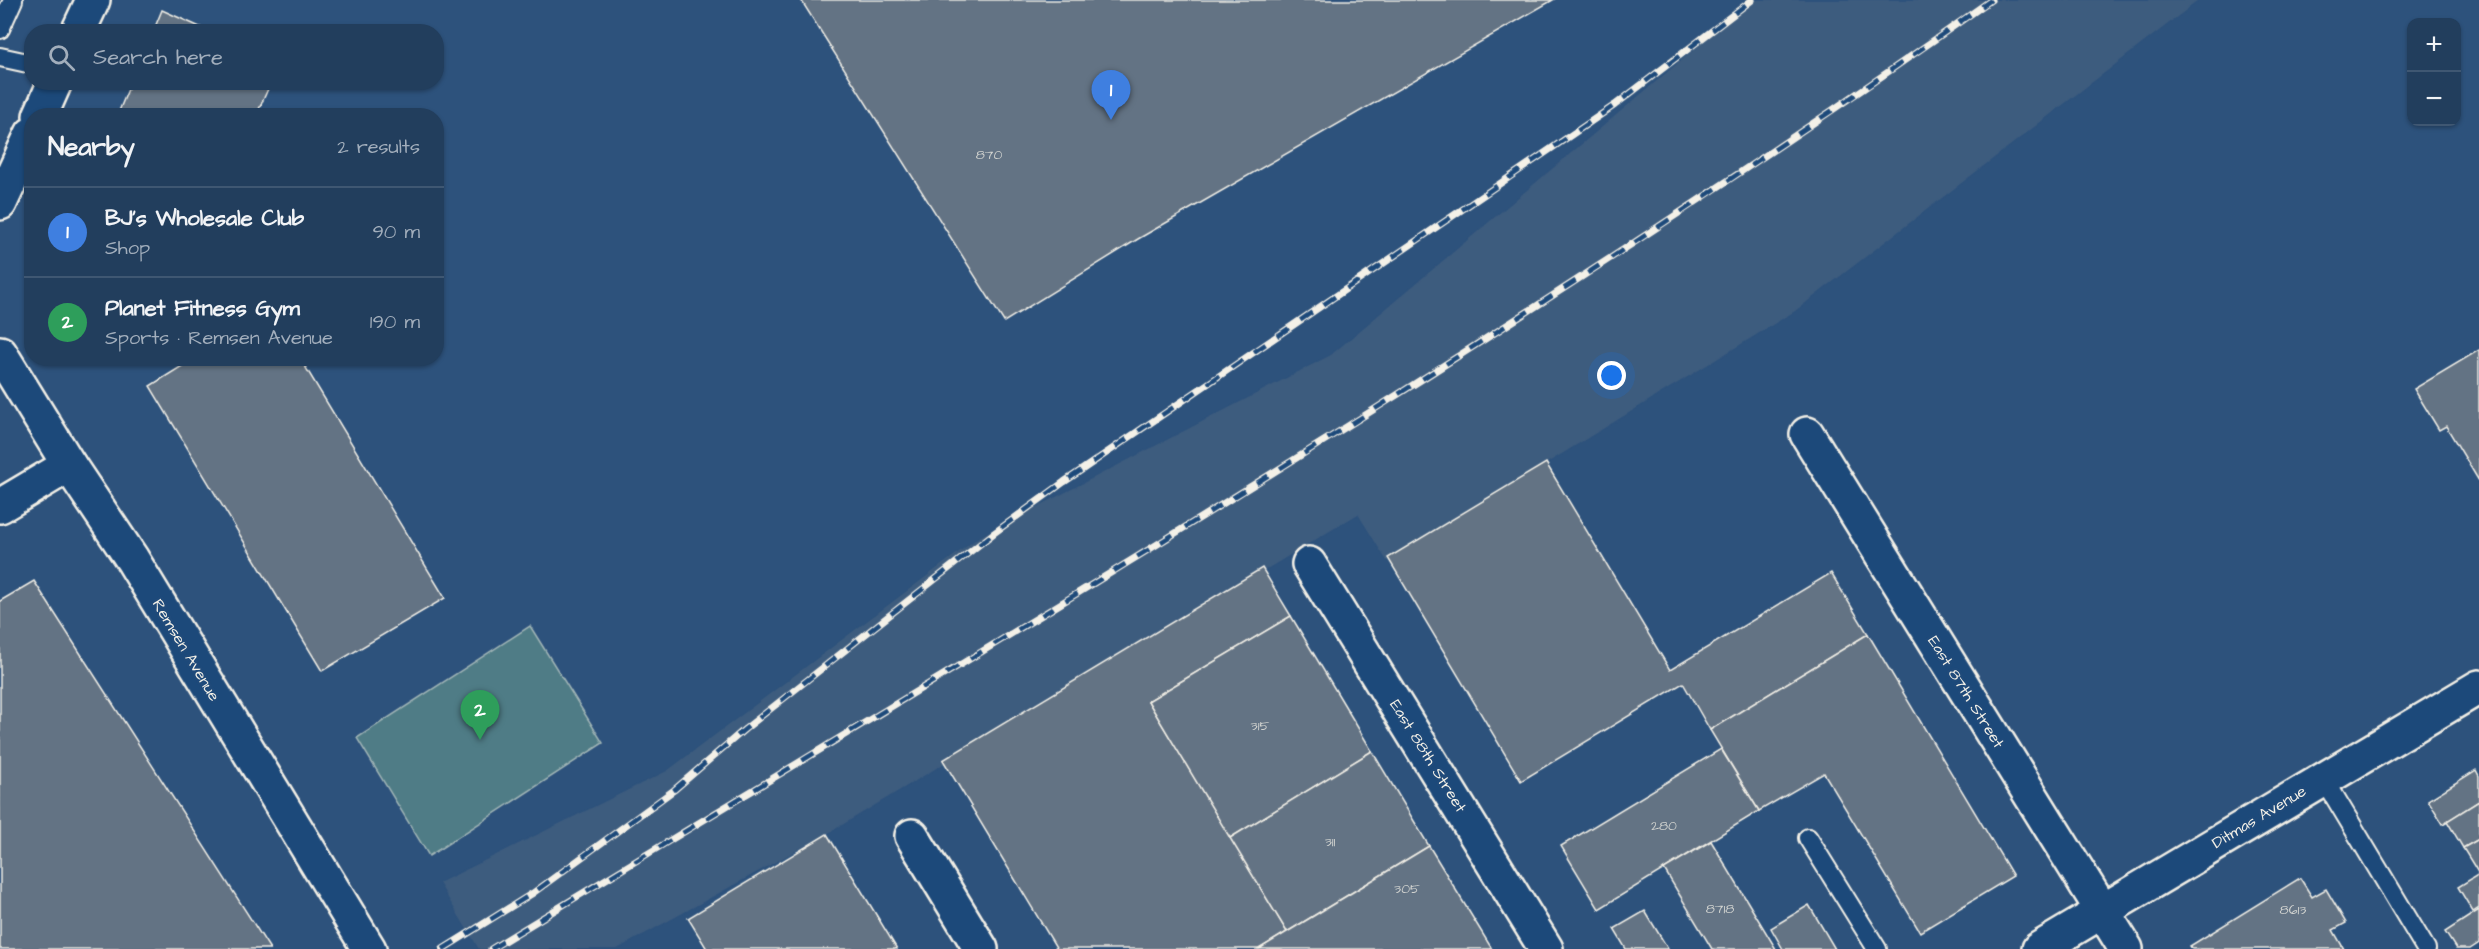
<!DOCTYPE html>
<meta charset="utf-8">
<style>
:root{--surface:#223e5d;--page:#2e4966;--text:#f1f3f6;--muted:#a2aebc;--line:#3f5772;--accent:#8abfa5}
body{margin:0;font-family:"Architects Daughter",sans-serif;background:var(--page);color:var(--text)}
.controls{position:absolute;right:18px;top:18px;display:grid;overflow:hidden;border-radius:12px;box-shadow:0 2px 4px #0004}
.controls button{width:54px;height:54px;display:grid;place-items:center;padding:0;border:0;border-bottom:2px solid var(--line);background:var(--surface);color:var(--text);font:30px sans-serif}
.you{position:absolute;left:1612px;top:376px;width:21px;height:21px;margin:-15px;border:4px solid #fff;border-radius:50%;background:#1a73e8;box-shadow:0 0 0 9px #1a73e833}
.badge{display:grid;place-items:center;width:39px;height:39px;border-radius:50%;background:var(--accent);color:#fff;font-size:20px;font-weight:700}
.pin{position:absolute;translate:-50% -50px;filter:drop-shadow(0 2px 3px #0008)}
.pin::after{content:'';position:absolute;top:32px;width:21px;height:18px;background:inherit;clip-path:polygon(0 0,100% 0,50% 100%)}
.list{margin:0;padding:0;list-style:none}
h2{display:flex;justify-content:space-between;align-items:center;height:78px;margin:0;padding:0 24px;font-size:26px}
h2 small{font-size:20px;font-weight:400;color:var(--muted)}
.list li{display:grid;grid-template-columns:39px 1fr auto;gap:18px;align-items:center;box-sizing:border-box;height:90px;padding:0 24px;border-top:2px solid var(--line)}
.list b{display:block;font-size:22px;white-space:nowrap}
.list p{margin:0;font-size:20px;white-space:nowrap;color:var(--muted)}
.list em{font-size:20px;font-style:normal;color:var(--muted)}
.icon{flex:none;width:33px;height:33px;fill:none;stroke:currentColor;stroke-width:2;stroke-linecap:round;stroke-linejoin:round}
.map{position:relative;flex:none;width:2479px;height:949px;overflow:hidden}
.search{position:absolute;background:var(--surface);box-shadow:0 2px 4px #0004;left:24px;top:24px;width:420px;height:66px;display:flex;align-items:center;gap:15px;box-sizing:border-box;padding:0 21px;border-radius:24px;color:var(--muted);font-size:22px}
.panel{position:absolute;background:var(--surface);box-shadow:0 2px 4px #0004;left:24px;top:108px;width:420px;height:258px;border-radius:24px}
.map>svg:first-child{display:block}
.built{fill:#3e5c7e}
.green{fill:#4f7c86;stroke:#a2b6b7;stroke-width:1.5}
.building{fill:#647384;stroke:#f4f1e8;stroke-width:1.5}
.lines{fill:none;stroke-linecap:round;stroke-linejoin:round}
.service-casing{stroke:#f4f1e8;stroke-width:22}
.minor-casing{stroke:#f4f1e8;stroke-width:38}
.secondary-casing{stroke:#f4f1e8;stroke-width:38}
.service{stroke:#1f4a7a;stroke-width:18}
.minor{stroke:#1f4a7a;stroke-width:33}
.secondary{stroke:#1f4a7a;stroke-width:33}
.rail-casing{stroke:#f4f1e8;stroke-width:7}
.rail{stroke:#1f4a7a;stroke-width:4.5;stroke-dasharray:14;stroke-linecap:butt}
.labels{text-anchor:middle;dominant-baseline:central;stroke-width:5;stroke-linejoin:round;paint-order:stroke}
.number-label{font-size:14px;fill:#d0d2cf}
.street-label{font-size:16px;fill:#f4f1e8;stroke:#1f4a7a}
</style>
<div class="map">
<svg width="2479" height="949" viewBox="0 0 2479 949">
<rect width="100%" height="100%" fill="#2d527c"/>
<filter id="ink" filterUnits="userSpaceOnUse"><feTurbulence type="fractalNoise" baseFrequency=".0167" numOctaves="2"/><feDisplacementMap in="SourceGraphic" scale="12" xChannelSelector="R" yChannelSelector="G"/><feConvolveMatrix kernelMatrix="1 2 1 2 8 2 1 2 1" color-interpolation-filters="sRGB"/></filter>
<g filter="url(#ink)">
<polygon class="built" points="1753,0 2199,0 1795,311 1387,561 1358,514 832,831 617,949 479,949 439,883 667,771 979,537 1331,355"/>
<polygon class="green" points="530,626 603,743 429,856 357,738"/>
<g class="building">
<polygon points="801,0 1553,0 1138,239 1004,322"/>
<polygon points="162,10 211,32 153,32"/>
<polygon points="131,82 271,82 256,116 117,116"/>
<polygon points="2479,350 2479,481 2446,426 2439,430 2414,389"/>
<polygon points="195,358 300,358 445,598 322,671 150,386"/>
<polygon points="1546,463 1670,670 1831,573 1868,634 1710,730 1683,683 1521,781 1388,558"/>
<polygon points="1262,568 1291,616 1148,701 1287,932 1259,949 1057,949 943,760"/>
<polygon points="34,581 270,949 0,949 0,601"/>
<polygon points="1291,616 1372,751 1230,838 1148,701"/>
<polygon points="1868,634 2013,876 1920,932 1824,773 1759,811 1710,730"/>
<polygon points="1721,749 1759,811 1599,909 1561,846"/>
<polygon points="1372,751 1429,846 1287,932 1230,838"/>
<polygon points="2476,770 2479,776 2479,801 2443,824 2428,800"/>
<polygon points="2479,801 2479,839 2463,848 2447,821"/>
<polygon points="827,834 897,949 707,949 688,918"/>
<polygon points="2479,839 2479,874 2463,848"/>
<polygon points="1711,841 1776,949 1712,949 1664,869"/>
<polygon points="1429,846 1492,949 1259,949 1287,932"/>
<polygon points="2479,874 2479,908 2473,912 2458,887"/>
<polygon points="2300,878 2312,897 2326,889 2346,923 2333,930 2344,949 2192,949 2190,946"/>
<polygon points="1809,905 1835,949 1783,949 1771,928"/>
<polygon points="2479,910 2479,943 2470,949 2456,949 2445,932"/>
<polygon points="1645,911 1668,949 1626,949 1614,929"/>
</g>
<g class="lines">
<defs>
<g id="service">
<polyline points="0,29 13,0"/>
<polyline points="0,57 32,64"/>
<polyline points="2324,779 2426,949"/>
<polyline points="1808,838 1877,949"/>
</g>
<g id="minor">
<polyline points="1807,434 2126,949"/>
<polyline points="1309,564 1546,949"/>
<polyline points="912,836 981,949"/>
<polyline points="2039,949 2479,687"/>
</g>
<g id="secondary">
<polyline points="78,32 93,0"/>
<polyline points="40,116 55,82"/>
<polyline points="0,203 32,134"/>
<polyline points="0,353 69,465 132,559 369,949"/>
<polyline points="0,506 69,465"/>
</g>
</defs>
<use href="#service" class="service-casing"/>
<use href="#minor" class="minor-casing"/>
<use href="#secondary" class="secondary-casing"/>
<use href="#service" class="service"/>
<use href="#minor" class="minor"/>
<use href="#secondary" class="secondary"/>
<defs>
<g id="rail">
<polyline points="443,949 533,893 674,790 745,729 994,533 1064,482 1615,105 1752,0"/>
<path d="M 491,949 C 997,641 1508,342 1991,0"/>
</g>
</defs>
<use href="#rail" class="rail-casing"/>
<use href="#rail" class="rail"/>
</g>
</g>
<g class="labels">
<g class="number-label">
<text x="989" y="155">870</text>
<text x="1260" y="726">315</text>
<text x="1664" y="826">280</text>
<text x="1330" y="842">311</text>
<text x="1407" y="889">305</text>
<text x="1720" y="909">8718</text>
<text x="2293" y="910">8613</text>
</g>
<g class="street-label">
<text transform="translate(186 650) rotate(59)">Remsen Avenue</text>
<text transform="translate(1966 692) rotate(58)">East 87th Street</text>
<text transform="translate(1428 756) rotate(58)">East 88th Street</text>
<text transform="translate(2259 817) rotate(-31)">Ditmas Avenue</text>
</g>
</g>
</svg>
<div class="controls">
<button>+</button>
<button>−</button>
</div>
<div class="you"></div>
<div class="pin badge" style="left:1111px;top:120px;background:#3f7fe0">1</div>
<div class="pin badge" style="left:480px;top:740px;background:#2e9e5b">2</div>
<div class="search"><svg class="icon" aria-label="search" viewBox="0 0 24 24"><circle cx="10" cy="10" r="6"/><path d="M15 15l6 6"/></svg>Search here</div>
<section class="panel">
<h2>Nearby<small>2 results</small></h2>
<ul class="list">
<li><span class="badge" style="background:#3f7fe0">1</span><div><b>BJ's Wholesale Club</b><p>Shop</p></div><em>90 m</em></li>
<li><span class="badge" style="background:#2e9e5b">2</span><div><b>Planet Fitness Gym</b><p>Sports · Remsen Avenue</p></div><em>190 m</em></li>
</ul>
</section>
</div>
